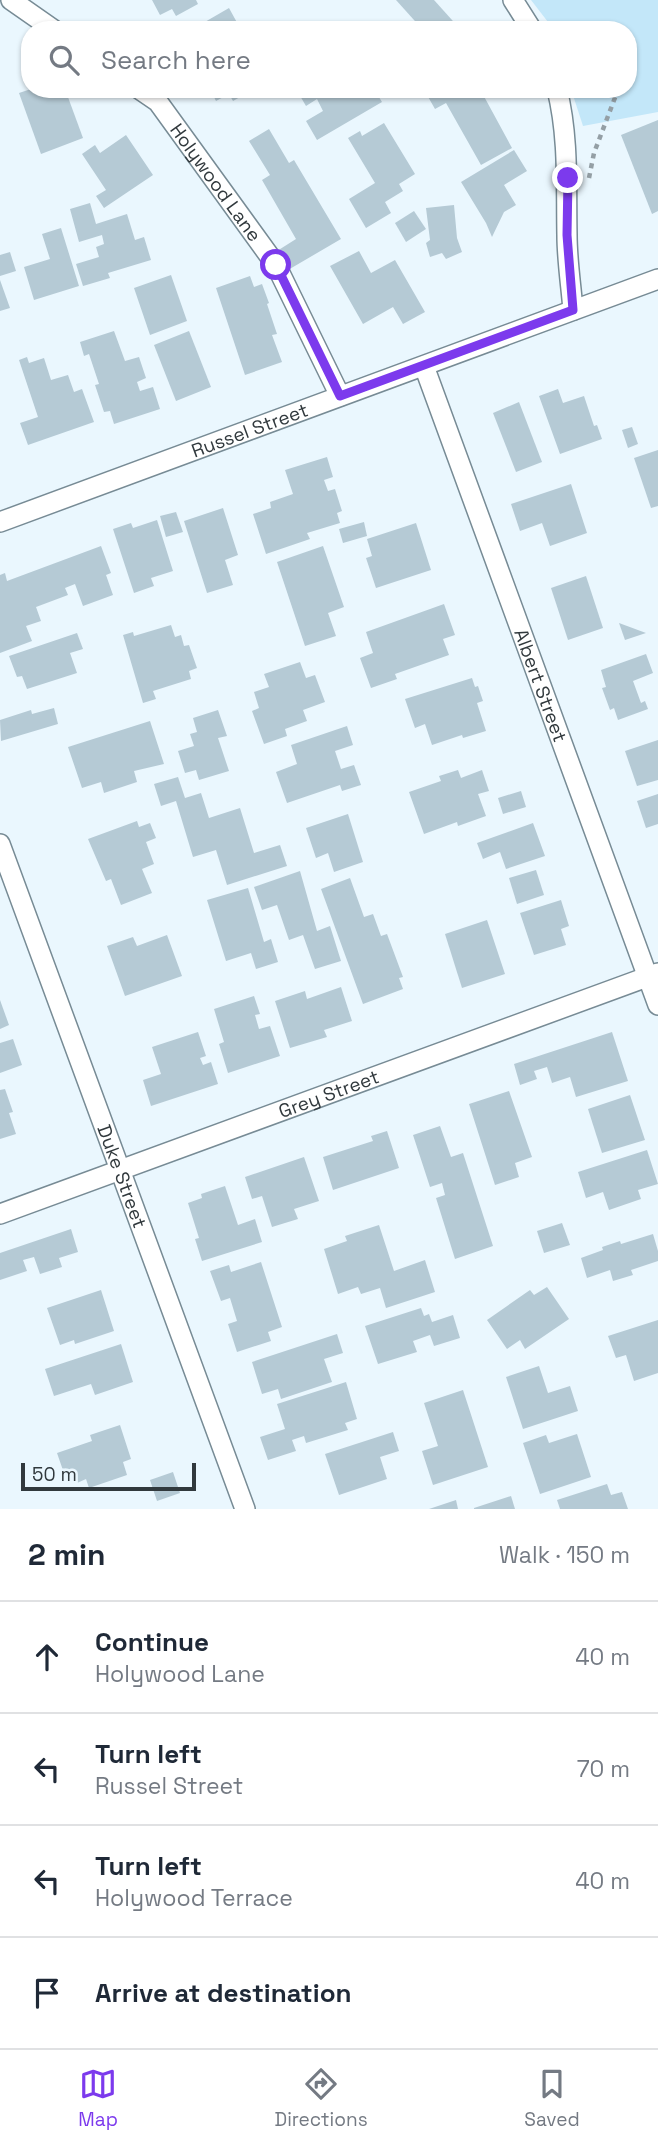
<!DOCTYPE html>
<meta charset="utf-8">
<style>
:root{--surface:#fff;--page:#f2f2f3;--text:#1f2937;--muted:#747a83;--line:#e0e1e3;--accent:#7c3aed}
body{margin:0;font-family:"Space Grotesk",sans-serif;background:var(--page);color:var(--text)}
.scale{position:absolute;left:21px;bottom:18px;width:175px;box-sizing:border-box;padding-left:7px;border:4px solid #31393d;border-top:0;font-size:19px;line-height:24px;white-space:nowrap;color:#31393d;-webkit-text-stroke:5px #eaf7fe;paint-order:stroke}
.stop{position:absolute;width:21px;height:21px;margin:-16px;border:5px solid #7c3aed;border-radius:50%;background:#fff}
.stop.end{background:#7c3aed;border-color:#fff;box-shadow:0 2px 7px #0008}
.list{margin:0;padding:0;list-style:none}
h2{display:flex;justify-content:space-between;align-items:center;height:91px;margin:0;padding:0 28px;font-size:30px}
h2 small{font-size:23px;font-weight:400;color:var(--muted)}
.list li{display:grid;grid-template-columns:46px 1fr auto;gap:21px;align-items:center;box-sizing:border-box;height:112px;padding:0 28px;border-top:2px solid var(--line)}
.list b{display:block;font-size:26px;white-space:nowrap}
.list p{margin:0;font-size:23px;white-space:nowrap;color:var(--muted)}
.list em{font-size:23px;font-style:normal;color:var(--muted)}
.icon{flex:none;width:38px;height:38px;fill:none;stroke:currentColor;stroke-width:2;stroke-linecap:round;stroke-linejoin:round}
.map{position:relative;flex:none;width:658px;height:1509px;overflow:hidden}
.search{position:absolute;background:var(--surface);box-shadow:0 2px 5px #0004;left:21px;right:21px;top:21px;height:77px;display:flex;align-items:center;gap:18px;box-sizing:border-box;padding:0 24px;border-radius:28px;color:var(--muted);font-size:26px}
.sheet{height:539px;background:var(--surface)}
nav{display:flex;justify-content:space-around;align-items:center;box-sizing:border-box;height:98px;border-top:2px solid var(--line);background:var(--surface);font-size:19px;color:var(--muted)}
nav a{display:grid;justify-items:center;gap:4px}
nav .on{color:var(--accent)}
.map>svg:first-child{display:block}
.green{fill:#c3e7f9}
.building{fill:#b5cad5}
.lines{fill:none;stroke-linecap:round;stroke-linejoin:round}
.street-casing{stroke:#778b95;stroke-width:22}
.path{stroke:#949fa5;stroke-width:4.5;stroke-dasharray:5 5;stroke-linecap:butt}
.street{stroke:#fff;stroke-width:19}
.route{stroke:#7c3aed;stroke-width:9}
.labels{text-anchor:middle;dominant-baseline:central;stroke-width:5;stroke-linejoin:round;paint-order:stroke}
.street-label{font-size:19px;fill:#31393d;stroke:#eaf7fe}
</style>
<div class="map">
<svg width="658" height="1509" viewBox="0 0 658 1509">
<rect width="100%" height="100%" fill="#eaf7fe"/>
<polygon class="green" points="531,0 658,0 658,112 583,126 571,89 628,89 628,30 550,30 548,22"/>
<g class="building">
<polygon points="152,0 196,0 198,4 176,16 172,9 160,15"/>
<polygon points="396,0 434,0 461,30 423,30"/>
<polygon points="229,8 240,28 250,23 254,30 191,30"/>
<polygon points="31,89 65,89 83,138 41,154 19,93"/>
<polygon points="210,89 254,89 233,101 229,94 216,101"/>
<polygon points="296,89 374,89 382,102 317,140 306,121 323,111 317,99 306,106"/>
<polygon points="437,89 480,89 512,148 481,165 446,103 435,109 427,95"/>
<polygon points="658,120 658,211 652,214 621,135"/>
<polygon points="384,123 415,174 399,184 403,191 385,202 391,213 366,228 349,199 375,183 348,138 360,131 362,136"/>
<polygon points="269,129 289,163 294,160 341,239 288,270 277,251 296,239 262,180 270,175 249,141"/>
<polygon points="126,135 153,175 104,208 96,196 106,190 82,154 95,145 100,153"/>
<polygon points="514,150 527,171 504,185 516,205 504,212 492,237 486,223 461,182"/>
<polygon points="90,203 96,224 127,214 135,240 144,237 151,260 108,273 110,278 83,286 76,264 99,257 96,247 104,244 102,235 79,242 70,209"/>
<polygon points="454,205 457,238 462,252 446,259 442,253 430,257 426,243 430,240 426,208"/>
<polygon points="414,211 426,229 406,242 395,223"/>
<polygon points="61,228 79,286 34,300 24,267 50,259 42,234"/>
<polygon points="359,251 371,273 395,260 425,312 403,324 393,307 363,324 330,266"/>
<polygon points="10,252 16,271 0,276 0,255"/>
<polygon points="171,275 187,321 150,335 134,288"/>
<polygon points="250,276 254,287 262,284 269,303 267,304 277,334 272,335 282,362 245,375 216,288"/>
<polygon points="0,280 10,308 0,311"/>
<polygon points="114,331 125,361 139,357 146,378 137,382 140,391 153,387 160,409 114,424 110,411 104,412 95,385 99,384 89,354 84,356 80,342"/>
<polygon points="189,331 211,387 176,401 154,345"/>
<polygon points="27,357 29,363 44,358 51,380 68,375 74,392 82,389 94,422 28,445 20,423 38,417 19,360"/>
<polygon points="558,389 563,403 584,396 594,426 597,425 602,439 560,454 539,396"/>
<polygon points="519,402 542,462 516,472 493,413"/>
<polygon points="632,427 638,444 628,448 622,430"/>
<polygon points="658,450 658,506 651,508 634,458"/>
<polygon points="327,457 333,477 324,480 328,491 335,489 342,511 337,513 340,523 307,533 310,539 266,554 253,514 271,508 270,502 293,494 285,470"/>
<polygon points="571,484 587,533 550,546 542,523 520,531 511,504"/>
<polygon points="223,508 238,555 225,560 233,585 207,593 184,521"/>
<polygon points="176,512 183,532 166,537 160,516"/>
<polygon points="157,520 173,571 151,578 154,586 134,593 113,529 131,523 133,528"/>
<polygon points="364,522 367,536 343,543 339,529"/>
<polygon points="416,523 431,570 376,588 366,558 372,556 367,539"/>
<polygon points="101,546 111,573 106,575 113,595 83,606 75,584 65,588 68,595 36,607 41,621 26,626 32,641 0,653 0,575 5,573 7,581"/>
<polygon points="323,546 344,607 328,613 336,636 305,646 277,562"/>
<polygon points="586,576 603,628 568,640 551,588"/>
<polygon points="444,604 455,635 443,639 449,655 395,674 397,679 371,688 360,658 373,653 366,632"/>
<polygon points="619,623 646,633 625,640"/>
<polygon points="171,625 175,637 181,635 184,646 189,645 197,668 189,671 191,679 153,691 156,699 143,703 123,635 133,632 134,636"/>
<polygon points="77,633 83,649 70,653 77,673 27,689 22,676 17,677 9,656"/>
<polygon points="646,654 653,673 633,681 641,703 645,701 648,709 618,720 614,708 610,710 602,688 606,687 601,670"/>
<polygon points="300,662 306,678 315,675 325,702 303,710 307,721 285,729 287,736 264,744 252,711 259,708 254,692 269,687 264,674"/>
<polygon points="472,678 475,687 478,686 483,701 477,703 486,731 463,738 462,735 432,745 425,724 415,728 405,699"/>
<polygon points="54,708 58,724 1,741 0,720 31,710 32,714"/>
<polygon points="218,710 227,736 218,738 229,771 199,780 196,770 185,773 178,751 194,746 190,734 197,732 193,718"/>
<polygon points="150,721 164,764 134,771 137,782 104,793 101,782 82,788 68,747"/>
<polygon points="347,726 353,745 335,751 341,769 354,765 361,785 342,791 340,785 287,803 276,772 297,764 291,745"/>
<polygon points="658,740 658,780 637,786 625,751"/>
<polygon points="458,770 461,778 482,770 489,791 478,794 486,816 458,826 457,822 424,834 409,792 441,781 439,776"/>
<polygon points="178,777 185,798 201,793 209,818 240,808 254,853 280,845 287,866 227,885 216,850 193,857 176,801 161,806 154,784"/>
<polygon points="521,791 526,807 503,814 498,798"/>
<polygon points="658,794 658,824 646,828 637,801"/>
<polygon points="348,814 363,862 334,872 328,853 316,858 306,828"/>
<polygon points="137,821 139,827 150,823 156,838 146,842 154,864 142,869 152,893 121,905 111,879 106,881 88,839"/>
<polygon points="533,823 545,856 506,869 500,852 483,859 477,843"/>
<polygon points="536,870 544,895 517,904 509,878"/>
<polygon points="300,871 317,931 330,926 341,961 315,969 303,935 289,940 277,905 262,910 254,887"/>
<polygon points="350,878 364,917 373,914 381,936 387,934 403,977 399,978 403,989 363,1004 321,889"/>
<polygon points="248,888 264,942 271,939 278,962 256,969 251,953 226,961 207,900"/>
<polygon points="561,900 569,926 561,929 566,945 534,955 520,913"/>
<polygon points="487,920 505,974 462,988 445,934"/>
<polygon points="167,935 182,976 125,996 107,946 133,937 137,946"/>
<polygon points="341,987 352,1021 324,1030 327,1037 290,1048 275,1001 305,991 307,999"/>
<polygon points="254,996 260,1014 255,1015 259,1029 270,1026 280,1056 228,1073 219,1044 224,1042 214,1009"/>
<polygon points="0,1000 9,1025 0,1029"/>
<polygon points="198,1032 206,1056 200,1058 203,1065 211,1062 218,1084 151,1106 143,1080 161,1074 152,1047"/>
<polygon points="612,1032 628,1081 576,1097 570,1077 552,1083 547,1067 534,1071 537,1079 520,1085 514,1064"/>
<polygon points="13,1039 22,1065 0,1073 0,1043"/>
<polygon points="5,1089 13,1112 9,1113 16,1134 0,1139 0,1090"/>
<polygon points="509,1091 532,1157 515,1163 519,1177 495,1185 469,1104"/>
<polygon points="630,1095 645,1140 602,1153 588,1109"/>
<polygon points="440,1126 451,1157 463,1153 493,1246 455,1259 436,1198 445,1195 442,1183 430,1187 413,1135"/>
<polygon points="387,1131 399,1168 333,1190 323,1157 373,1141 371,1136"/>
<polygon points="647,1150 658,1184 638,1190 641,1199 609,1210 603,1192 586,1198 578,1172"/>
<polygon points="304,1157 319,1201 294,1209 298,1219 272,1227 262,1196 252,1199 245,1177"/>
<polygon points="225,1186 238,1225 255,1219 262,1242 202,1261 195,1239 199,1238 188,1203 202,1198 201,1194"/>
<polygon points="562,1223 570,1245 544,1253 537,1231"/>
<polygon points="379,1225 394,1271 425,1260 435,1292 386,1308 380,1288 361,1294 358,1287 338,1294 324,1249 347,1241 345,1236"/>
<polygon points="71,1229 78,1252 59,1258 62,1267 40,1274 34,1257 23,1260 27,1271 0,1280 0,1253"/>
<polygon points="653,1234 658,1251 658,1261 631,1270 633,1275 613,1281 610,1270 587,1278 581,1258 603,1250 602,1247 620,1241 621,1244"/>
<polygon points="261,1262 282,1327 268,1332 271,1341 237,1352 228,1324 237,1321 230,1298 221,1301 210,1271 229,1265 231,1272"/>
<polygon points="547,1287 569,1319 525,1349 520,1340 507,1349 487,1320 530,1290 534,1295"/>
<polygon points="101,1290 114,1331 75,1344 74,1340 60,1345 47,1308"/>
<polygon points="421,1308 424,1316 429,1314 432,1322 453,1315 460,1338 434,1346 430,1335 413,1341 417,1352 378,1364 365,1326"/>
<polygon points="658,1320 658,1373 634,1381 626,1355 616,1358 608,1336"/>
<polygon points="337,1334 343,1353 324,1359 332,1382 281,1399 278,1389 262,1394 252,1362"/>
<polygon points="121,1344 133,1382 95,1395 91,1384 54,1396 45,1369"/>
<polygon points="539,1366 548,1393 570,1386 578,1411 523,1429 506,1377"/>
<polygon points="346,1382 357,1419 345,1423 348,1430 306,1443 304,1436 292,1440 296,1451 268,1460 260,1437 285,1429 277,1404"/>
<polygon points="463,1390 488,1467 433,1485 422,1451 438,1446 424,1403"/>
<polygon points="120,1425 131,1459 123,1462 127,1475 89,1488 86,1479 77,1483 74,1476 66,1479 57,1453 92,1441 90,1435"/>
<polygon points="393,1432 399,1451 380,1457 387,1479 339,1495 325,1454"/>
<polygon points="577,1434 591,1477 540,1494 523,1443 546,1435 549,1443"/>
<polygon points="173,1472 180,1493 157,1501 150,1480"/>
<polygon points="607,1484 611,1495 622,1492 628,1509 560,1509 557,1500"/>
<polygon points="511,1496 515,1509 474,1509 474,1508"/>
<polygon points="456,1500 458,1509 429,1509"/>
</g>
<g class="lines">
<defs>
<g id="street">
<polyline points="11,0 54,30"/>
<polyline points="513,0 532,30"/>
<path id="s1" d="M 139,89 L 158,102 L 276,265 L 340,396"/>
<path d="M 557,89 C 569,138 566,185 567,235 C 567,260 571,285 573,310"/>
<path id="s2" d="M 424,366 L 658,1005"/>
<path id="s3" d="M 0,522 L 658,279"/>
<path id="s4" d="M 0,844 L 245,1509"/>
<path id="s5" d="M 0,1214 L 658,973"/>
</g>
</defs>
<use href="#street" class="street-casing"/>
<polyline class="path" points="589,178 594,153 616,95 617,89"/>
<use href="#street" class="street"/>
</g>
<g class="lines">
<polyline class="route" points="276,265 340,396 573,310 567,235 568,178"/>
</g>
<g class="labels">
<g class="street-label">
<text stroke="none"><textPath href="#s1" startOffset="122">Holywood Lane</textPath></text>
<text stroke="none"><textPath href="#s3" startOffset="266">Russel Street</textPath></text>
<text stroke="none"><textPath href="#s2" startOffset="340">Albert Street</textPath></text>
<text stroke="none"><textPath href="#s5" startOffset="350">Grey Street</textPath></text>
<text stroke="none"><textPath href="#s4" startOffset="354">Duke Street</textPath></text>
</g>
</g>
</svg>
<div class="scale">50 m</div>
<div class="stop" style="left:276px;top:265px"></div>
<div class="stop end" style="left:568px;top:178px"></div>
<div class="search"><svg class="icon" aria-label="search" viewBox="0 0 24 24"><circle cx="10" cy="10" r="6"/><path d="M15 15l6 6"/></svg>Search here</div>
</div>
<section class="sheet">
<h2>2 min<small>Walk · 150 m</small></h2>
<ul class="list">
<li><svg class="icon" aria-label="ahead" viewBox="0 0 24 24"><path d="M12 20V5M6 11l6-6 6 6"/></svg><div><b>Continue</b><p>Holywood Lane</p></div><em>40 m</em></li>
<li><svg class="icon" aria-label="left" viewBox="0 0 24 24"><path d="M17 20v-9H6M10 6l-5 5 5 5"/></svg><div><b>Turn left</b><p>Russel Street</p></div><em>70 m</em></li>
<li><svg class="icon" aria-label="left" viewBox="0 0 24 24"><path d="M17 20v-9H6M10 6l-5 5 5 5"/></svg><div><b>Turn left</b><p>Holywood Terrace</p></div><em>40 m</em></li>
<li><svg class="icon" aria-label="arrive" viewBox="0 0 24 24"><path d="M6 21V4h12l-3 4 3 4H6"/></svg><div><b>Arrive at destination</b></div></li>
</ul>
</section>
<nav>
<a class="on"><svg class="icon" aria-label="map" viewBox="0 0 24 24"><path d="M3 6l6-2 6 2 6-2v14l-6 2-6-2-6 2zM9 4v14M15 6v14"/></svg>Map</a>
<a><svg class="icon" aria-label="directions" viewBox="0 0 24 24"><path d="M12 3l9 9-9 9-9-9zM9 14v-3h6M13 9l2 2-2 2"/></svg>Directions</a>
<a><svg class="icon" aria-label="saved" viewBox="0 0 24 24"><path d="M7 4h10v16l-5-4-5 4z"/></svg>Saved</a>
</nav>
